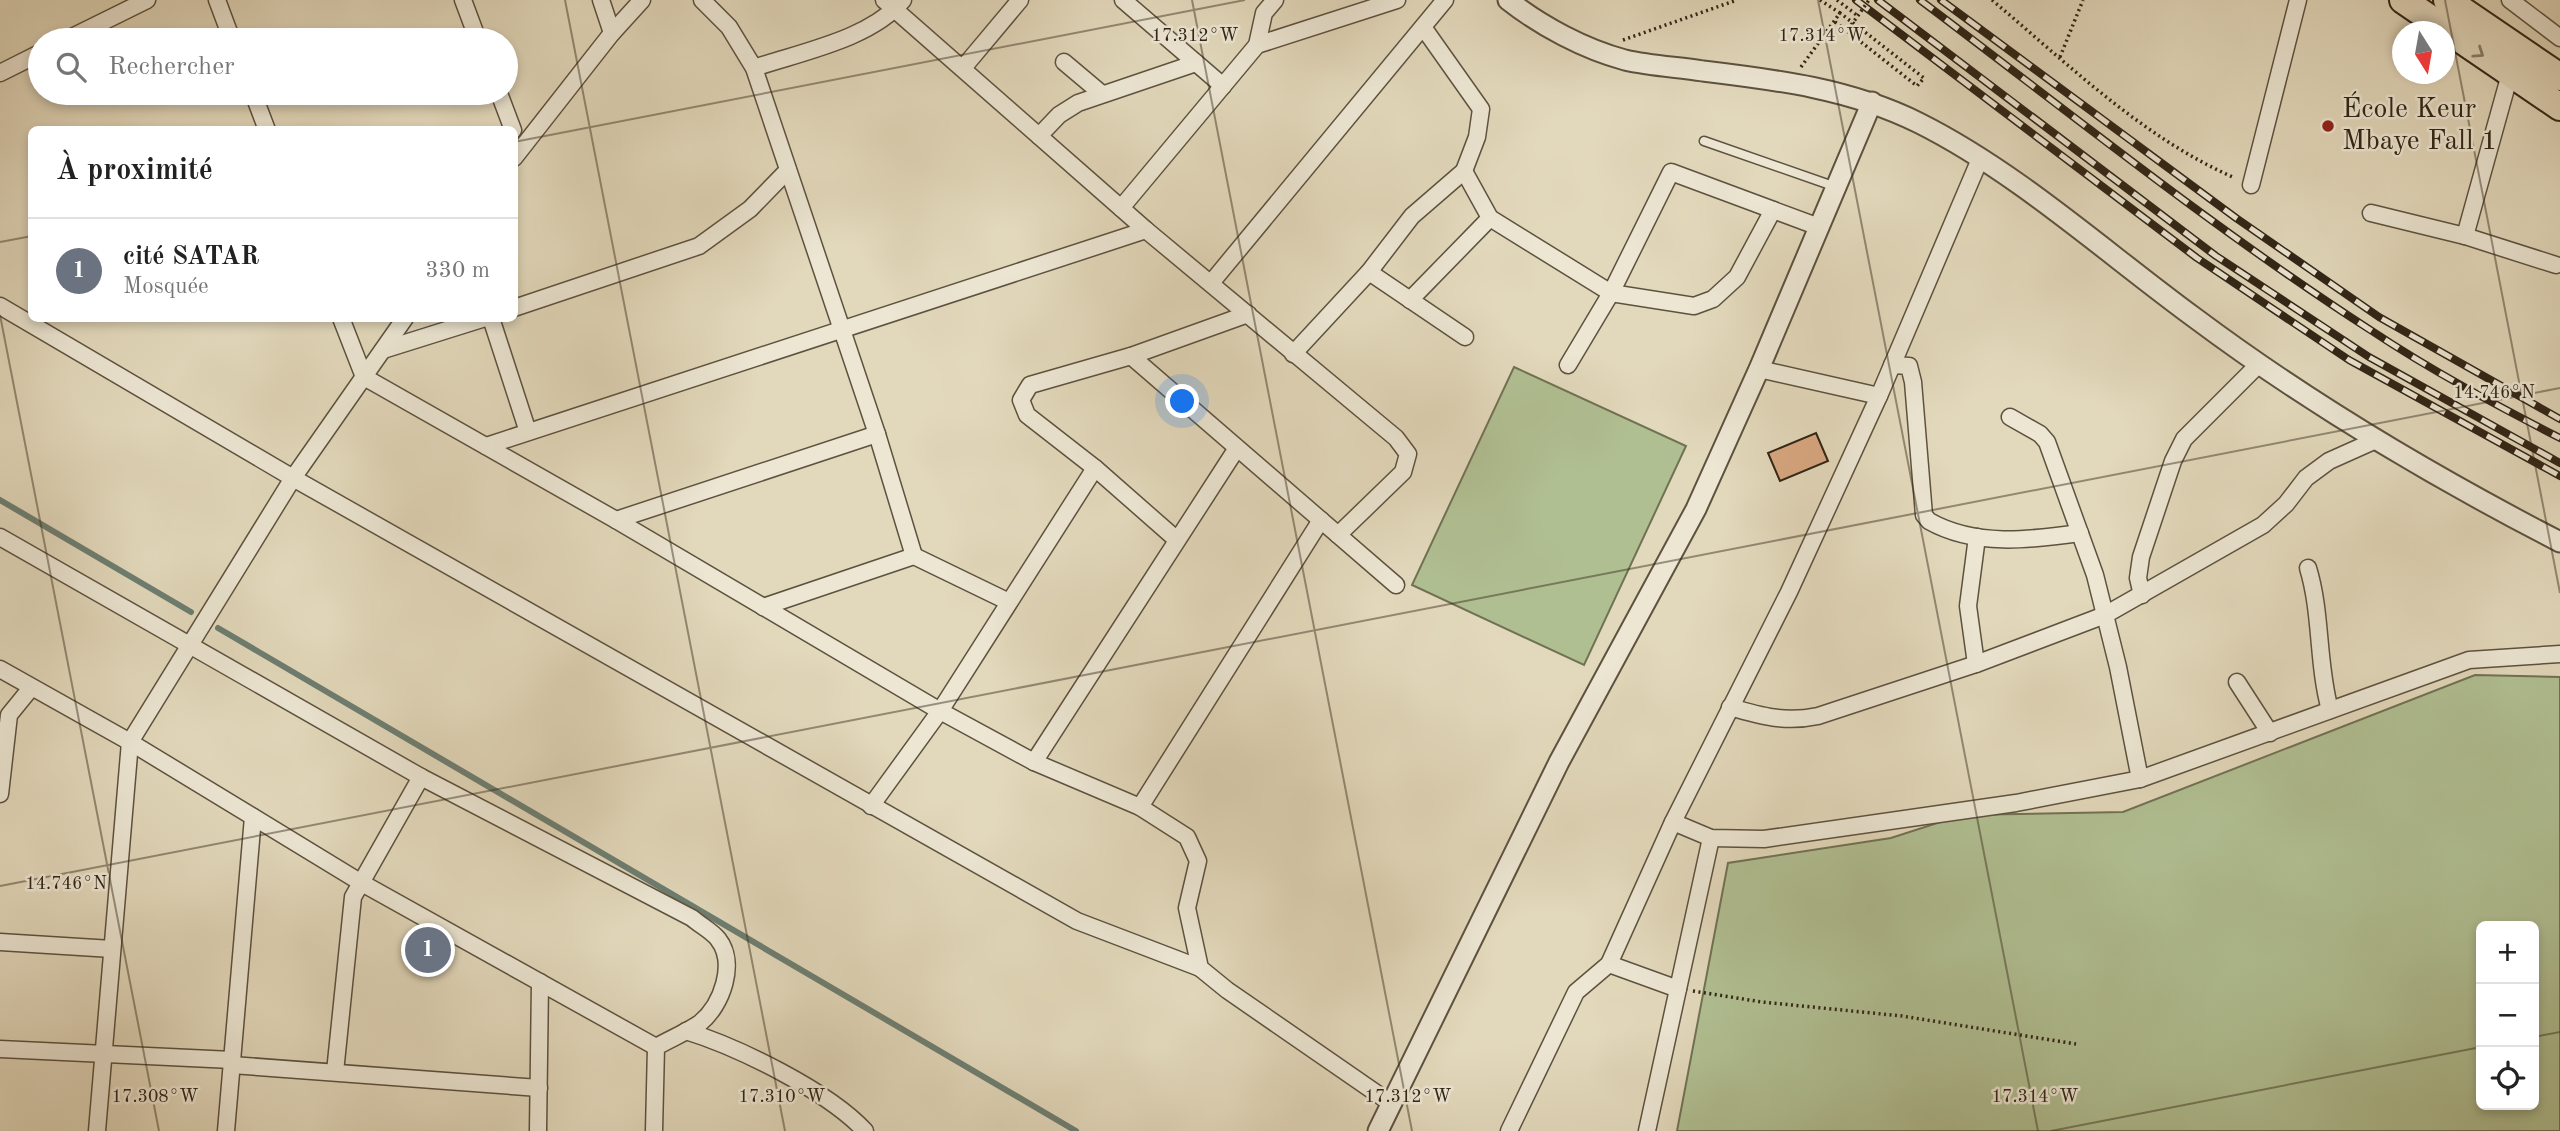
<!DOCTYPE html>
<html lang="fr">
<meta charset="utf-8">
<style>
:root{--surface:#fff;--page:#f2f2f2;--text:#222;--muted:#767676;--line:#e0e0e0;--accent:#8f2418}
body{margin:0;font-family:"Old Standard TT",serif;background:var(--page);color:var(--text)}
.controls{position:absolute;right:21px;bottom:21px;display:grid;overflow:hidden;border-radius:10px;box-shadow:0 4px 10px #0003}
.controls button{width:63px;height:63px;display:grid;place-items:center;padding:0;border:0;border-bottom:2px solid var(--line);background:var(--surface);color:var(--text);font:35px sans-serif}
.compass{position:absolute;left:2392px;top:21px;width:63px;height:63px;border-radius:50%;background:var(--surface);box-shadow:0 4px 10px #0003;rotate:169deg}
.you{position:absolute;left:1183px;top:402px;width:24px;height:24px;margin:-18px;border:5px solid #fff;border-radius:50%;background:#1a73e8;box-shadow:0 0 0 10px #1a73e833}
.badge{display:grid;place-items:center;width:46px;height:46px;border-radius:50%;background:var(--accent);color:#fff;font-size:23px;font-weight:700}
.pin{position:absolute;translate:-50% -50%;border:4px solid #fff;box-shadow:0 2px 7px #0006}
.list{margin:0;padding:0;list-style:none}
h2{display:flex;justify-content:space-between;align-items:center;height:91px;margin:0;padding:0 28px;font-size:30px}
h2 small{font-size:23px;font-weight:400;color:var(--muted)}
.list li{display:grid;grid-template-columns:46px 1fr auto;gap:21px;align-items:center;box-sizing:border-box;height:105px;padding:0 28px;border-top:2px solid var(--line)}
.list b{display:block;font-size:26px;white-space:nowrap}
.list p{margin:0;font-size:23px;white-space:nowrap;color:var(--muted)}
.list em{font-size:23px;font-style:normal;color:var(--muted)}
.icon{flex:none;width:38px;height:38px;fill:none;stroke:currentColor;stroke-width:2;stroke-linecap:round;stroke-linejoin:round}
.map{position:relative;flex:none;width:2560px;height:1131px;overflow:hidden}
.search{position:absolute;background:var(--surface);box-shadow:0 4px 10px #0003;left:28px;top:28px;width:490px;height:77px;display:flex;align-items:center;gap:18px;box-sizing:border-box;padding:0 24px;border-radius:38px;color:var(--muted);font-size:26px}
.panel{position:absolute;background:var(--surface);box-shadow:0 4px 10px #0003;left:28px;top:126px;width:490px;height:196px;border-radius:10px}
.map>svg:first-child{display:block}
.green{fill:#b0bf92;stroke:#707254;stroke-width:2;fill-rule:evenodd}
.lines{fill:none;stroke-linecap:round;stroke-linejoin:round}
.stream{stroke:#6d7e71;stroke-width:6}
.building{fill:#d8a781;stroke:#312516;stroke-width:2}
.service-casing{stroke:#5d523f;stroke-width:11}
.minor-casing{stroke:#5d523f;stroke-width:19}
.tertiary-casing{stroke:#5d523f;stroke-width:23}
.trunk-casing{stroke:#312516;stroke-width:30}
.path{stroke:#312516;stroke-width:3.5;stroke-dasharray:2 3.5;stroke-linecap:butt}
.service{stroke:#ece6d3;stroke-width:8}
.minor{stroke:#ece6d3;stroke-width:16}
.tertiary{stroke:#ece6d3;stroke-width:19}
.trunk{stroke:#e2d8bb;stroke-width:26}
.rail-casing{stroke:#312516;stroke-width:8}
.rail{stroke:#ece6d3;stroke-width:5;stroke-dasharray:16;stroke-linecap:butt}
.path-bridge{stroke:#312516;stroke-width:3.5;stroke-dasharray:2 3.5;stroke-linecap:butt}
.oneway{stroke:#8a7e68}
.ticks{fill:none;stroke:#312516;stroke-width:2;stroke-opacity:0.45}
.poi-dot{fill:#8f2418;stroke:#ece6d3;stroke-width:2.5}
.labels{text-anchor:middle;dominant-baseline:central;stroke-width:5;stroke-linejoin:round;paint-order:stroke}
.poi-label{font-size:28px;fill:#312516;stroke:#ece6d3;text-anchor:start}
.ticks-label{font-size:18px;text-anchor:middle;fill:#312516;stroke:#ece6d3;stroke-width:5;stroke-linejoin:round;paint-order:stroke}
</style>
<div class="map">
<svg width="2560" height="1131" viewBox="0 0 2560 1131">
<rect width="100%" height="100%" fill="#e2d8bb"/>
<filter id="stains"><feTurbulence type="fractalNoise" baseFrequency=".00286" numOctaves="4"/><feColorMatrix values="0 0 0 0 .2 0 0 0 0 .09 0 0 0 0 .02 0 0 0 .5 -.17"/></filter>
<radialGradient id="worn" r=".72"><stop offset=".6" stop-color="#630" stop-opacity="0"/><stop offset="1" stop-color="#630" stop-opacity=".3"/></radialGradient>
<g class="green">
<polygon points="1514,367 1686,446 1584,665 1412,585"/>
<path d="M 2475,675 L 2560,677 L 2560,1131 L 1677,1131 L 1728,863 L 1891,838 L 1962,815 L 2123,812 ZM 2481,926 L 2534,926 L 2534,1105 L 2481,1105 Z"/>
</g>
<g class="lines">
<g class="stream">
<polyline points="0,500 191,612"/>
<polyline points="218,628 1076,1131"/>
</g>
</g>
<polygon class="building" points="1816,433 1828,461 1780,481 1768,453"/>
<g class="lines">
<defs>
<polyline id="service" points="1704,141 1836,187"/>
<g id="minor">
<polyline points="217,0 232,40"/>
<polyline points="463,0 478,40"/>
<polyline points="601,0 612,33"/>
<polyline points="702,0 729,27 754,68 877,434 914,556"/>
<polyline points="884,0 1146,230 1396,438 1408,454 1403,472 1338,535"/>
<polyline points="1123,0 1223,86"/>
<polyline points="2510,0 2560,38"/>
<polyline points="66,40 147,0"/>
<polyline points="1257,45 1397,0"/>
<polyline points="1064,62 1102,94"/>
<path d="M 754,68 C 801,52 871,39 903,0"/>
<polyline points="963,68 1020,0"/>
<polyline points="0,73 40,53"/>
<polyline points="253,93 267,130"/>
<polyline points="499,93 513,130"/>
<polyline points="1039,136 1059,115 1078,103 1196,63"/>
<polyline points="514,158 612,33 642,0"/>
<polyline points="1464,171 1490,218 1611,293 1694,306 1713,299 1737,277 1773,210"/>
<polyline points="2251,185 2298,0"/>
<polyline points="1121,208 1257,45 1264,13 1275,0"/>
<polyline points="2371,213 2465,236 2556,265"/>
<polyline points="2465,236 2510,74"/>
<polyline points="1369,272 1465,337"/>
<polyline points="1211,283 1445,0"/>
<polyline points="1410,300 1490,218"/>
<polyline points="0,306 293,478 1077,921 1200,968"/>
<polyline points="514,308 699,246 750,209 788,170"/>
<polyline points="341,318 364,377 616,520 940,711 1034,762 1140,807 1187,837 1198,861 1187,908 1200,968 1227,990 1392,1104"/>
<polyline points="491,318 528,432"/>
<polyline points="383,350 485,318"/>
<polyline points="1293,354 1369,272 1412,216 1464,171 1477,137 1481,109 1423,27"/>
<polyline points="1131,356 1396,585"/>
<polyline points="1568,365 1611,293 1671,172 1819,227"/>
<path d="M 1892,365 L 1909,366 L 1913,382 L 1924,515 L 1929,521 C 1975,547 2030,540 2080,533"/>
<polyline points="1759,369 1879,396"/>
<polyline points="2010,417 2040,434 2047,442 2095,575 2118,667 2140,779"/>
<polyline points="486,446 1146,230"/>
<polyline points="616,520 877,434"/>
<path d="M 0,537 L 421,777 L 692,918 C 700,925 712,931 718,939 C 737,963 722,1005 700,1023 C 687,1032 670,1039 656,1047 L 654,1131"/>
<polyline points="1177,540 1095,468 1027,415 1021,400 1030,385 1131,356 1248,314"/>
<path d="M 2308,568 C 2322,614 2317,663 2330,710"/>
<polyline points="2142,595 2138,578 2141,557 2173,461 2184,439 2259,364"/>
<polyline points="763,607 914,556 1009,602"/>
<polyline points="1976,664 1968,606 1977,537"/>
<polyline points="0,669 130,742 360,882 656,1047"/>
<polyline points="2237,682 2270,733"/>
<path d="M 1730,707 C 1761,716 1785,723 1818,716 L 1976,664 L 2105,615 L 2263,525 L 2286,504 L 2306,478 L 2329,461 L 2376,440"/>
<polyline points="1034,762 1237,448"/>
<polyline points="0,794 9,715 31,688"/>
<polyline points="871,806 940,711 1095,468"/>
<polyline points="1140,807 1321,520"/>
<polyline points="1673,822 1711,838 1764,839 2016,803 2140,779 2469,660 2560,654"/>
<polyline points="0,942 112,949"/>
<polyline points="1609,964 1678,989"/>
<path d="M 686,1031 C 738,1047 828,1091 865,1131"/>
<polyline points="0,1049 232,1060"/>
<polyline points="232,1065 539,1088"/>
<polyline points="335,1072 353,897 421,777"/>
<polyline points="97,1131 130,742 293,478 405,318"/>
<polyline points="226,1131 253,817"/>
<polyline points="538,1131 540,982"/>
<polyline points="1509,1131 1576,992 1609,964 1673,822 1789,592 1879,396 1980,159"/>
<polyline points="1647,1131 1711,838"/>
</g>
<g id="tertiary">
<path d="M 1508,0 C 1541,26 1584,49 1625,60 C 1651,66 1678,67 1703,71 C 1778,80 1851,89 1919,123 C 2017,172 2106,253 2195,318 C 2310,404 2432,476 2560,542"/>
<polyline points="1378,1131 1559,762 1696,509 1759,369 1872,102"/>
</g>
<g id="trunk">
<polyline points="2403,0 2560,107"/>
<polyline points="2447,0 2560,77"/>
</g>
</defs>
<use href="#service" class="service-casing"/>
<use href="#minor" class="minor-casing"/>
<use href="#tertiary" class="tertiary-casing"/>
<use href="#trunk" class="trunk-casing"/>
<g class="path">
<polyline points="1820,0 1840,13"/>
<polyline points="1837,0 1858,16"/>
<path d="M 1992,0 C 2068,64 2143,138 2235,178"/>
<polyline points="1835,22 1847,31"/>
<polyline points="1623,40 1737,0"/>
<polyline points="2060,57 2083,0"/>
<polyline points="1801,67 1840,13 1861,29"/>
<polyline points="1693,991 1762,1002 1902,1016 2076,1044"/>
</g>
<use href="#service" class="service"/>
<use href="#minor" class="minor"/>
<use href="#tertiary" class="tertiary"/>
<use href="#trunk" class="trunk"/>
<defs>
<g id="rail">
<polyline points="1856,0 2197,258 2349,360 2560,476"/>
<polyline points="1878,0 2216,256 2369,357 2560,463"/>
<path d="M 1920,0 C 2069,112 2215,230 2372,331 C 2432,371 2496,405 2560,438"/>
<polyline points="1941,0 2236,218 2379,317 2560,419"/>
</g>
</defs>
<use href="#rail" class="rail-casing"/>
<use href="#rail" class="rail"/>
<polyline class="path-bridge" points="1861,29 1924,78 1917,86 1847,31 1869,0"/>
</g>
<defs><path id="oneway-chevron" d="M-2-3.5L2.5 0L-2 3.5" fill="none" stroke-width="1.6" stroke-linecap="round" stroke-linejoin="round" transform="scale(1.75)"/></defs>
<use class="oneway" href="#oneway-chevron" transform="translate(2479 53) rotate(34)"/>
<path class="ticks" d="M 565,0 L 785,1131M 1192,0 L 1412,1131M 1818,0 L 2038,1131M 2445,0 L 2560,593M 514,142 L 1245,0M 0,242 L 32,236M 0,315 L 159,1131M 0,886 L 2560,388M 2534,1037 L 2560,1032M 2051,1131 L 2481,1047"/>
<circle class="poi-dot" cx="2328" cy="126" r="7"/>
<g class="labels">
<g class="poi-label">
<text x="2342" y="110">École Keur<tspan x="2342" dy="32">Mbaye Fall 1</tspan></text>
</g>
</g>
<g class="ticks-label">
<text x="1195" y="41">17.312°W</text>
<text x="1822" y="41">17.314°W</text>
<text x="2494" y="398">14.746°N</text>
<text x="66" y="889">14.746°N</text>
<text x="155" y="1102">17.308°W</text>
<text x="782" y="1102">17.310°W</text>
<text x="1408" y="1102">17.312°W</text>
<text x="2035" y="1102">17.314°W</text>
</g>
<rect width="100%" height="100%" filter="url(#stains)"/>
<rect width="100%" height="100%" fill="url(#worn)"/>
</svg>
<div class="controls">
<button>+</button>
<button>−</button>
<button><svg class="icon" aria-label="locate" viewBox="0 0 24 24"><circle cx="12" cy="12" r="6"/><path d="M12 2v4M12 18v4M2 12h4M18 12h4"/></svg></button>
</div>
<svg class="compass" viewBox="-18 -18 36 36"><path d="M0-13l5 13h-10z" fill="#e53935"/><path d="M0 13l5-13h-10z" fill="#767676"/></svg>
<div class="you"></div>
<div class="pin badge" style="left:428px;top:950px;background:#6b7280">1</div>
<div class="search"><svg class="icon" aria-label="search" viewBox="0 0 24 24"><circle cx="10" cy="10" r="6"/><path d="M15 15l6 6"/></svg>Rechercher</div>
<section class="panel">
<h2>À proximité<small></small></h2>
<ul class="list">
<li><span class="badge" style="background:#6b7280">1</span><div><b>cité SATAR</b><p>Mosquée</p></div><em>330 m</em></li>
</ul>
</section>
</div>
